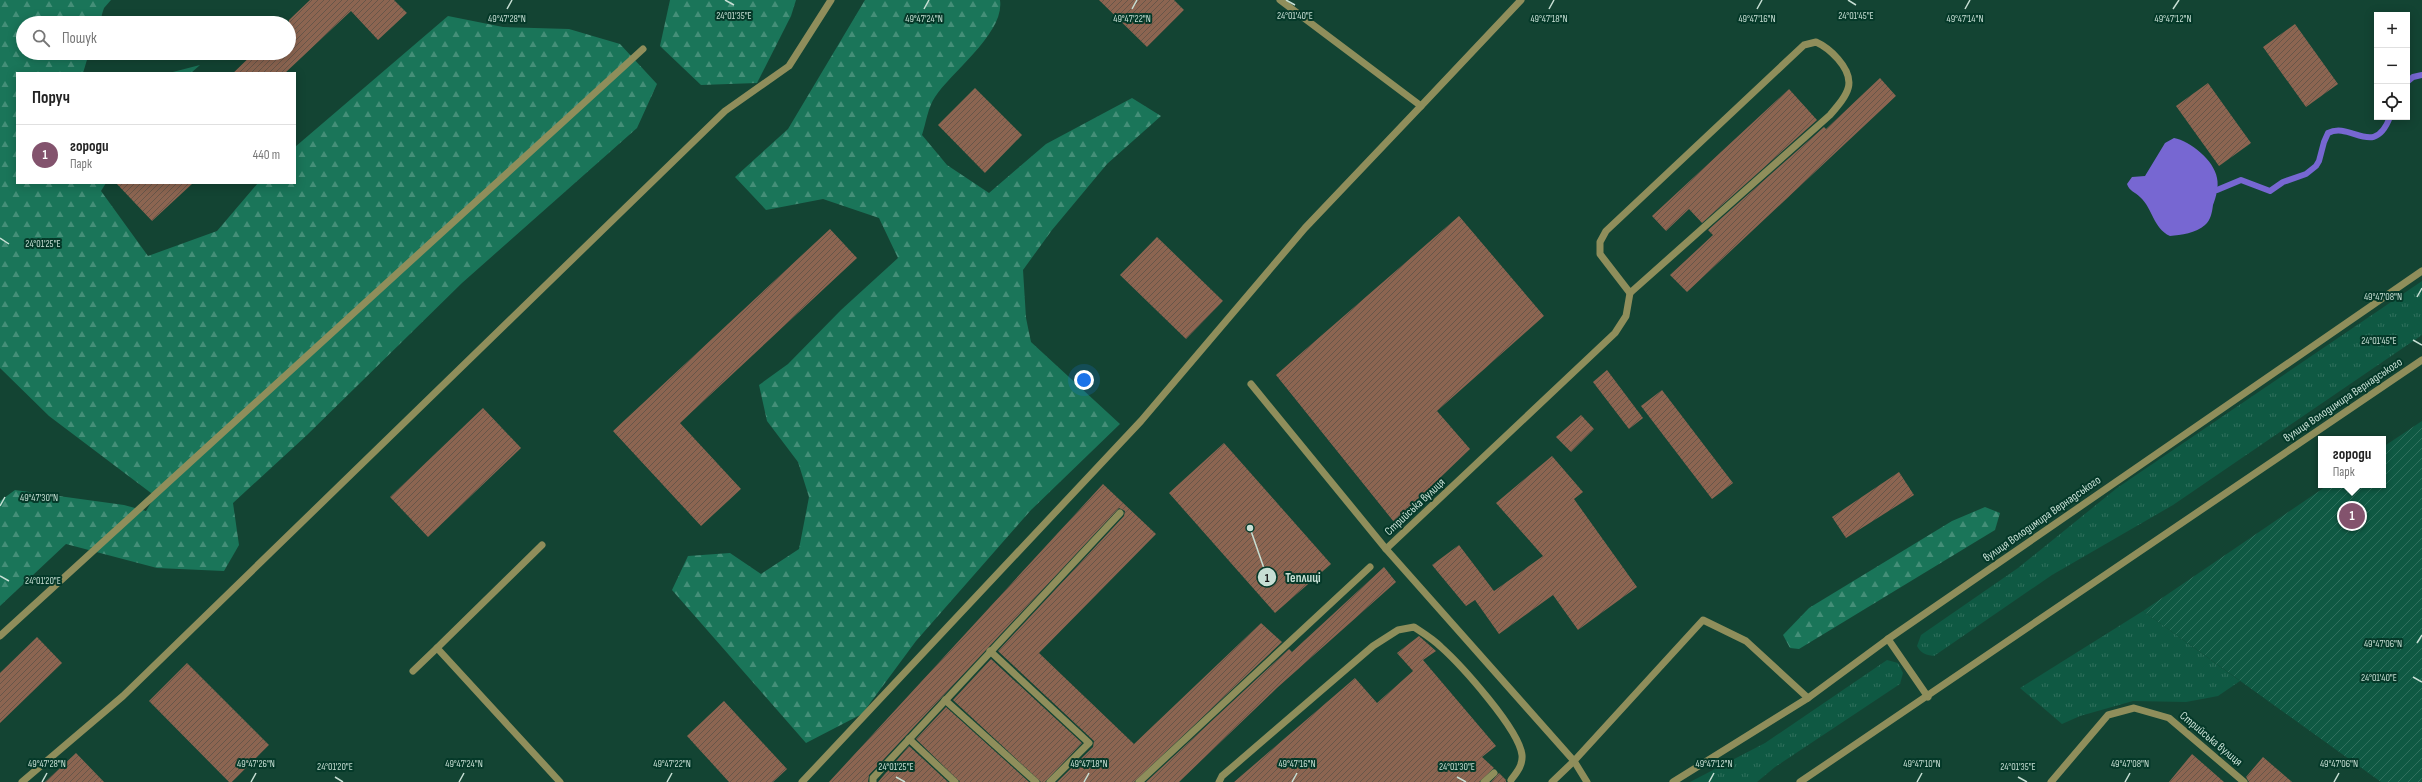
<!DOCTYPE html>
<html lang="uk">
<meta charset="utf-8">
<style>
:root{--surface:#fff;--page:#f6f6f6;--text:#222;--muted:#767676;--line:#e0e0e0;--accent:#83536d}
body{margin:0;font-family:"Sofia Sans Condensed",sans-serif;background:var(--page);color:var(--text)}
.controls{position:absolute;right:12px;top:12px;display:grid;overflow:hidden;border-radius:0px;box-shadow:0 2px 10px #0003}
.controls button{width:36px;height:36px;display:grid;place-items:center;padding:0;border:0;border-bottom:1px solid var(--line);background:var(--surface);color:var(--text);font:20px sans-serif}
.you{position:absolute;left:1084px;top:380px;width:14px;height:14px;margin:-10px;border:3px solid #fff;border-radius:50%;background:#1a73e8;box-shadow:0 0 0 6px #1a73e833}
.badge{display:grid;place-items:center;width:26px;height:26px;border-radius:50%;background:var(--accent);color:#fff;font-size:13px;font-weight:700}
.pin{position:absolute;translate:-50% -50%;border:2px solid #fff;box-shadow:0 1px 4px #0006}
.popup{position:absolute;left:2318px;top:436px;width:68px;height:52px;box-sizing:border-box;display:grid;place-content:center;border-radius:0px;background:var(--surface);filter:drop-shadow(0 1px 3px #0005);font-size:13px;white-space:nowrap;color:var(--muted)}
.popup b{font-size:15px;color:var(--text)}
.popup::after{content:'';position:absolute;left:50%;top:100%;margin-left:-8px;border:8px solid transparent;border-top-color:var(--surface)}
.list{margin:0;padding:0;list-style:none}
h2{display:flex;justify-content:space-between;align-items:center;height:52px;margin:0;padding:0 16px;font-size:17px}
h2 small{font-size:13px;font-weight:400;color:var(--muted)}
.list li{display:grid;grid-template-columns:26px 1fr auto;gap:12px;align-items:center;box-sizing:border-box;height:60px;padding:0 16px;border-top:1px solid var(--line)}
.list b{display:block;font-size:15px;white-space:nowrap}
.list p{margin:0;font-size:13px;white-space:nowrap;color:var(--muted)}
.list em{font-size:13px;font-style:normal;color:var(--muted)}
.icon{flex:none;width:22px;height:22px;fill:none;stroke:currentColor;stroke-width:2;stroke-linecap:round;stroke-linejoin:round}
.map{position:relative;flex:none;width:2422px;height:782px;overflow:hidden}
.search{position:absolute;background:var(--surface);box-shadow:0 2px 10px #0003;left:16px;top:16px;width:280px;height:44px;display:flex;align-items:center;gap:10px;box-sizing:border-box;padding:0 14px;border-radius:22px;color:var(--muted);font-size:15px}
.panel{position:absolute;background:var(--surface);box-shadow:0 2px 10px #0003;left:16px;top:72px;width:280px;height:112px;border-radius:0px}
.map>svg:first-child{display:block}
.grass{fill:url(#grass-tufts)}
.forest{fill:url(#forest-firs)}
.garden{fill:url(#garden-furrows)}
.water{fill:#7767d2}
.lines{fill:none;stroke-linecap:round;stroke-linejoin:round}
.stream{stroke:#7767d2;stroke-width:6}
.building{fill:url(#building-hatch)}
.minor{stroke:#8f8e5b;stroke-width:7}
.ticks{fill:none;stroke:#c7dfd4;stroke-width:1.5}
.labels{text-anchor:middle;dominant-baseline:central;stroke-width:4;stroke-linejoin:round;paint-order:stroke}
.street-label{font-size:12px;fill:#c7dfd4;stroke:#053929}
.ticks-label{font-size:10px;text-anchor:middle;fill:#c7dfd4;stroke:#053929;stroke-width:4;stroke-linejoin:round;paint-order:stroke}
.leader{fill:none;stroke:#c7dfd4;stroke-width:1.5}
.callout-dot{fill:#c7dfd4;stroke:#053929;stroke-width:1.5}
.mark-label{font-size:12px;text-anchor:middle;font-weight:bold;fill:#111}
.callout-label{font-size:13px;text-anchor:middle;font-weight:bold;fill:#c7dfd4;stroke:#053929;stroke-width:4;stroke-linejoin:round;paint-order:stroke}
</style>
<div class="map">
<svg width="2422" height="782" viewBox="0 0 2422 782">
<defs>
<pattern id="grass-tufts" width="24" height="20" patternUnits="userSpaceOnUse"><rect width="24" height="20" fill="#0f5943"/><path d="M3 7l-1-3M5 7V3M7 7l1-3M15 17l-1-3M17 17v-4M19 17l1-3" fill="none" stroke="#30705d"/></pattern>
<pattern id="forest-firs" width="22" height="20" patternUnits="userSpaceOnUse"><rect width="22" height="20" fill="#1a7559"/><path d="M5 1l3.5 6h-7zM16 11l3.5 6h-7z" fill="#448f78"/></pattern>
<pattern id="garden-furrows" width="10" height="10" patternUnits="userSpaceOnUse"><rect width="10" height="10" fill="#0f5943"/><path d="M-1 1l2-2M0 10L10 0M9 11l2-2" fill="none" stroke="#30705d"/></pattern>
<pattern id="building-hatch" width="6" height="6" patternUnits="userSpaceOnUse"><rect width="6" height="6" fill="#8c6551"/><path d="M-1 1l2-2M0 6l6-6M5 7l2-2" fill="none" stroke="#685649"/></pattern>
</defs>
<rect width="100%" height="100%" fill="#134433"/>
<g class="grass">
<path d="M 2422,281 L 2422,335 L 2173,505 L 2052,575 L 1934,656 C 1925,655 1921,653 1917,646 L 1921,635 L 2018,568 L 2117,488 Z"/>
<polygon points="2143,611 2240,681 2218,696 2186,702 2133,701 2080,716 2062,724 2020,688"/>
<polygon points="1887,660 1898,663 1903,673 1900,684 1775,767 1757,782 1690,782 1765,743"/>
</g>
<g class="forest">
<polygon points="0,0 111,0 104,8 99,23 23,23 23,53 89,53 83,73 17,73 17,183 106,183 101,191 148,256 217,231 258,183 295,183 295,147 448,16 503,27 569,29 620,44 657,84 637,128 462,283 307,435 233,503 239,545 224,571 157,568 66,544 0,606 0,501 15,490 124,505 146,511 155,496 49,416 0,368"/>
<polygon points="670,0 796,0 791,16 757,83 701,85 660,46"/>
<path d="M 865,0 L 1000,0 C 1005,33 951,72 935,97 C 928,107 926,123 922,135 L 947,165 L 989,193 L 1046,144 L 1132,98 L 1161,116 L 1107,164 L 1052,230 L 1023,270 L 1026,318 L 1031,342 L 1120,424 L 1031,510 L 916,641 L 862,714 L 806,743 L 672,590 L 688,556 L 730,553 L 761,574 L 799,549 L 809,497 L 798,462 L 767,421 L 759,385 L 788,364 L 841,310 L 898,258 L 879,218 L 823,199 L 766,210 L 735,177 L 788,129 Z"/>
<polygon points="200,65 191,73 169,73"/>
<polygon points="1985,507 2000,513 1995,530 1799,649 1790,648 1783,635 1809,608 1952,521"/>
</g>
<polygon class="garden" points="2422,421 2422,782 2381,782 2143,611 2328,485 2383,485 2383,447"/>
<path class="water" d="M 2174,138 C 2190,141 2214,160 2217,178 C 2219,187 2216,197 2213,205 C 2212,212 2211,220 2205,225 C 2196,233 2181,235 2170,236 C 2153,228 2153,209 2140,197 C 2135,192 2129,191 2127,184 L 2132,177 L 2145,176 L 2165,143 Z"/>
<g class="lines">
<g class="stream">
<polyline points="2407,82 2413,77 2422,75"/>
<path d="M 2217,190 L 2241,180 L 2270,191 L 2283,182 L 2306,174 L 2316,166 L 2319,161 L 2324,142 L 2328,133 C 2351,121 2374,159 2390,117"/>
</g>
</g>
<g class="building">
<polygon points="310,0 394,0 407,13 378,40 351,11 285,73 233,73 254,53 289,53 289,20"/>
<polygon points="1099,0 1174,0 1184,10 1147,47"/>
<polygon points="2295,24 2338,84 2306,107 2263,47"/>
<polygon points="1880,78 1896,96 1687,292 1670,275 1713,235 1708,230 1824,127 1826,129"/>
<polygon points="2208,83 2251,143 2219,166 2176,106"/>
<polygon points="975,88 1022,135 985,173 938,125"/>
<polygon points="1789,89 1817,120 1702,223 1689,209 1666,231 1652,216"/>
<polygon points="116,183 193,183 152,221"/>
<polygon points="1459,216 1544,316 1437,411 1470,449 1394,522 1276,375"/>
<polygon points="830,229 857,258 680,423 741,489 701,526 613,431"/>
<polygon points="1157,237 1223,301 1186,339 1120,275"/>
<polygon points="1607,370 1643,418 1629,429 1593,382"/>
<polygon points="1662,390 1733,483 1712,499 1641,406"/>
<polygon points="483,408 521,448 428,537 390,497"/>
<polygon points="1581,415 1594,429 1571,452 1556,437"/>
<polygon points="1224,443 1331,564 1275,613 1169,493"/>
<polygon points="1552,456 1583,492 1574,499 1637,587 1578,630 1553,595 1499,634 1475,600 1466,606 1432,565 1459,545 1494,591 1543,556 1496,503"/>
<polygon points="1899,472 1914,495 1846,538 1832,517"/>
<polygon points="1103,484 1156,534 1039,653 1134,744 1261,623 1282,642 1134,782 1057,782 1093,747 1094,741 998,651 1124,516 1125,511 1119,508 869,775 868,782 829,782"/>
<polygon points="1384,567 1396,582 1278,687 1179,782 1146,782 1289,649 1292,652"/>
<polygon points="1419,636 1436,651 1423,660 1496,746 1482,757 1494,768 1479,782 1234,782 1355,678 1377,703 1413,671 1397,653"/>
<polygon points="37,637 62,663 0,723 0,673"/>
<polygon points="991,659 1082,743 1045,782 1041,782 953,700"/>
<polygon points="187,663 269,745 232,782 229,782 149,701"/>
<polygon points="724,701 787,769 773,782 729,782 687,736"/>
<polygon points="946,707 1029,782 960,782 916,739"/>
<polygon points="909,746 948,782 878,782"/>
<polygon points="76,753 104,782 45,782"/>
<polygon points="2192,754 2224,782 2169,782"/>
<polygon points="2263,757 2292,782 2249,782 2246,777"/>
<polygon points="1499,773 1506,780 1506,782 1491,782"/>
</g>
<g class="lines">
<g class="minor">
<polyline points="1280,0 1421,106 1521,0"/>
<path d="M 1816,42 C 1825,46 1831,51 1838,59 C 1858,82 1848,94 1830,115 L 1630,293 L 1600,254 L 1600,242 L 1606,231 L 1804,45 Z"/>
<polyline points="1251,384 1386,549"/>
<polyline points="542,545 437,648 560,782"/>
<polyline points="0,636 643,49"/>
<polyline points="1888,639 1928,697"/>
<polyline points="990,651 1089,743 1050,782"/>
<polyline points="413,671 437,648"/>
<polyline points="945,700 1036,782"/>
<polyline points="909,739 955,782"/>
<polyline points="22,782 123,696 725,111 789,66 831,0"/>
<polyline points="802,782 1141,421 1305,228 1421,106"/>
<polyline points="873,782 873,778 1120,513"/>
<polyline points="1139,782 1370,567"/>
<path d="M 1219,782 L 1222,776 L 1373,646 L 1398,630 L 1414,627 C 1423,633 1433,639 1441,647 C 1461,665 1519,729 1522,755 C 1523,765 1517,772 1511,780"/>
<polyline points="1484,782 1494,773"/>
<polyline points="1552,782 1574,761 1703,620 1746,641 1808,698"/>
<polyline points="1587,782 1574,761 1386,549 1615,333 1626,316 1630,293"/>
<polyline points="1673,782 1808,698 1888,639 2422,271"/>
<polyline points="1800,782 2422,360"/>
<polyline points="2051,782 2108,715 2134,708 2169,718 2244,782"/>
</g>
</g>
<path class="ticks" d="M 725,0 L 734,5M 1286,0 L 1295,5M 1848,0 L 1856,5M 507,9 L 512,0M 924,9 L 929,0M 1132,9 L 1137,0M 1549,9 L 1554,0M 1757,9 L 1762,0M 1965,9 L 1970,0M 2173,9 L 2179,0M 0,238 L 9,244M 2417,297 L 2422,288M 2413,340 L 2422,345M 0,506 L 5,497M 0,576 L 9,581M 2417,643 L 2422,635M 2413,677 L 2422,682M 335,777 L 343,782M 896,777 L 905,782M 1457,777 L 1466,782M 2018,777 L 2027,782M 42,782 L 47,773M 251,782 L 256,773M 459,782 L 464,773M 667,782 L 672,773M 1084,782 L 1089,773M 1292,782 L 1297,773M 1709,782 L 1714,773M 1917,782 L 1922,773M 2125,782 L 2130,773M 2334,782 L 2339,773"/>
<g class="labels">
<g class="street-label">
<text transform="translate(2343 400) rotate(-34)">вулиця Володимира Вернадського</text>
<text transform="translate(1415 507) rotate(-43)">Стрийська вулиця</text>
<text transform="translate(2042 519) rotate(-35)">вулиця Володимира Вернадського</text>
<text transform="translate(2211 739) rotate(40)">Стрийська вулиця</text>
</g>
</g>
<g class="ticks-label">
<text x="734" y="19">24°01'35"E</text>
<text x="1856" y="19">24°01'45"E</text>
<text x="1295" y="19">24°01'40"E</text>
<text x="507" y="22">49°47'28"N</text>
<text x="1132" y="22">49°47'22"N</text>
<text x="1965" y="22">49°47'14"N</text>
<text x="2173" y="22">49°47'12"N</text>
<text x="924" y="22">49°47'24"N</text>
<text x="1549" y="22">49°47'18"N</text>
<text x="1757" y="22">49°47'16"N</text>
<text x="43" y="247">24°01'25"E</text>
<text x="2383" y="300">49°47'08"N</text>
<text x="2379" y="344">24°01'45"E</text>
<text x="39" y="501">49°47'30"N</text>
<text x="43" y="584">24°01'20"E</text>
<text x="2383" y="647">49°47'06"N</text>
<text x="2379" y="681">24°01'40"E</text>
<text x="47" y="767">49°47'28"N</text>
<text x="256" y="767">49°47'26"N</text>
<text x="464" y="767">49°47'24"N</text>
<text x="672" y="767">49°47'22"N</text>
<text x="1089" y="767">49°47'18"N</text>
<text x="1297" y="767">49°47'16"N</text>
<text x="1714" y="767">49°47'12"N</text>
<text x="1922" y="767">49°47'10"N</text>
<text x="2130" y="767">49°47'08"N</text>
<text x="2339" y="767">49°47'06"N</text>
<text x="335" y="770">24°01'20"E</text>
<text x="896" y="770">24°01'25"E</text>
<text x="1457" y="770">24°01'30"E</text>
<text x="2018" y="770">24°01'35"E</text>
</g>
<path class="leader" d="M1250 528L1267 577"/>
<g class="callout-dot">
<circle cx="1250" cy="528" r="4"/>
<circle cx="1267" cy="577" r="10"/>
</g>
<g class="mark-label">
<text x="1267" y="582">1</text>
</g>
<g class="callout-label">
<text x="1303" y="582">Теплиці</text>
</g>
</svg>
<div class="controls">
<button>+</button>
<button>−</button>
<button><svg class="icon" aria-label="locate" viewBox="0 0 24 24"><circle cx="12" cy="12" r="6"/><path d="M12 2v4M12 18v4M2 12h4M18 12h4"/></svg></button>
</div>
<div class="you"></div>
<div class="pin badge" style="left:2352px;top:516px">1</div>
<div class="popup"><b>городи</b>Парк</div>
<div class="search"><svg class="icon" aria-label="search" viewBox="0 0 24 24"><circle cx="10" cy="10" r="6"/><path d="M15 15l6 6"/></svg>Пошук</div>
<section class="panel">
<h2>Поруч<small></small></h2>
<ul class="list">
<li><span class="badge">1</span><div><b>городи</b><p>Парк</p></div><em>440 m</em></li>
</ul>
</section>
</div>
